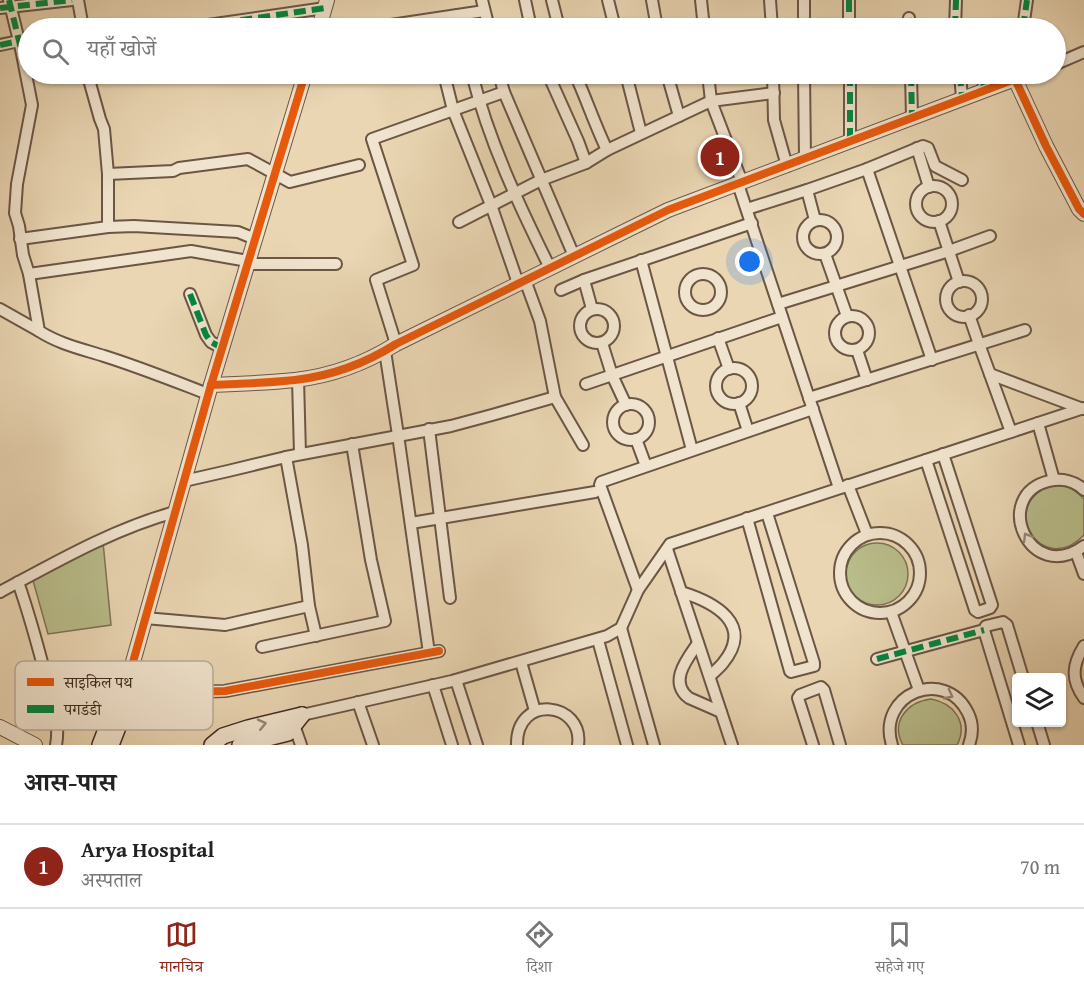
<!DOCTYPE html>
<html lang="hi">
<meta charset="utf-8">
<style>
:root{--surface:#fff;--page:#f6f6f6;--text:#222;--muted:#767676;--line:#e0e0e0;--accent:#8f2418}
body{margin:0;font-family:"Gentium Book Plus","Noto Serif Devanagari",serif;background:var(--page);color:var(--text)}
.controls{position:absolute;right:18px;bottom:18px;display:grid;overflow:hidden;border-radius:6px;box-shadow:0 2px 4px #0004}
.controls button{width:54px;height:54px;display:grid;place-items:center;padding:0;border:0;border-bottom:2px solid var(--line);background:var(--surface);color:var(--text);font:30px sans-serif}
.you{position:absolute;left:750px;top:262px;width:21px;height:21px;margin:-15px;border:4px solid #fff;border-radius:50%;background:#1a73e8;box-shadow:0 0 0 9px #1a73e833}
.badge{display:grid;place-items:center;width:39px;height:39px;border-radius:50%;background:var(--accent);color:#fff;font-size:20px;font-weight:700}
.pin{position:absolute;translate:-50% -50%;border:3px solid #fff;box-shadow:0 2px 6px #0006}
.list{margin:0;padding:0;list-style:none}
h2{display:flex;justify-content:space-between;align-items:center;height:78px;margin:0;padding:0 24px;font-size:26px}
h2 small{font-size:20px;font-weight:400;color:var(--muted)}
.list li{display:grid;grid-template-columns:39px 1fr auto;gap:18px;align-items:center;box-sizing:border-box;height:84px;padding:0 24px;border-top:2px solid var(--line)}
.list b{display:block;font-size:22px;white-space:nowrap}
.list p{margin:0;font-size:20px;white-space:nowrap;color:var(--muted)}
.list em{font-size:20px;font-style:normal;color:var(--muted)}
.icon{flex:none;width:33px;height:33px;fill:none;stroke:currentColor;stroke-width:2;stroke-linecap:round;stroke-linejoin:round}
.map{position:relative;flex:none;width:1084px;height:745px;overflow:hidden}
.search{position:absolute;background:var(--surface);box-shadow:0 2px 4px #0004;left:18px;right:18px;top:18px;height:66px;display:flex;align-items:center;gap:15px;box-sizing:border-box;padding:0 21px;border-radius:33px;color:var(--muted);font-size:22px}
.sheet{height:162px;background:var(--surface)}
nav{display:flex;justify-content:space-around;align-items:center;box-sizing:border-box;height:84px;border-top:2px solid var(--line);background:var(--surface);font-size:16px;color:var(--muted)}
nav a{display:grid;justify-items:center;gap:3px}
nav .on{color:var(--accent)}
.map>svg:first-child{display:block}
.green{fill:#b9bd8b;stroke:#7d7456;stroke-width:1.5}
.building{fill:#cb8272;stroke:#412b22;stroke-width:1.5}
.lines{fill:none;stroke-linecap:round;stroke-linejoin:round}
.minor-casing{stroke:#6b5646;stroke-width:14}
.tertiary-casing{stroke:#6b5646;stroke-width:16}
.secondary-casing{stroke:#412b22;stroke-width:18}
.minor{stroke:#f1e4ce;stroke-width:10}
.tertiary{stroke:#f1e4ce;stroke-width:14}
.secondary{stroke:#f1e4ce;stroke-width:15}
.quiet{stroke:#00873e;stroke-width:6;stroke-dasharray:12 6;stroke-linecap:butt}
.cycleway-casing{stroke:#f1e4ce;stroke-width:11}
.cycleway{stroke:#e8590c;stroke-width:8}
.oneway{stroke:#998878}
.key{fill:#f1e4ce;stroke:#bcac9a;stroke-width:1.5}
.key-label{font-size:16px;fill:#412b22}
</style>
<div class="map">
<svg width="1084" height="745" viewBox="0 0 1084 745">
<rect width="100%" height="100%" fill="#ead6b3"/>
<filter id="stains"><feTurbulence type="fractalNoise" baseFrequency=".00333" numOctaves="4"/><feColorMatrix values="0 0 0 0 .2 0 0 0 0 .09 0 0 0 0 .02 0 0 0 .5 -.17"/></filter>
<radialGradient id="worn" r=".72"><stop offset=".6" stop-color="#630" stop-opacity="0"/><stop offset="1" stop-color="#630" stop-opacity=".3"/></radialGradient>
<g class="green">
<path d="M 1053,485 C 1067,485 1075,489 1084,499 L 1084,535 C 1042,579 995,504 1053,485 Z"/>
<polygon points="103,542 111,625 48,634 32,577"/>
<circle cx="877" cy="574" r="31"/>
<path d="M 931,699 C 953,703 969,722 957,745 L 903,745 C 890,722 907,702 931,699 Z"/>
</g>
<polygon class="building" points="719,144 729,169 710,176 701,151"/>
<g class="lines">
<defs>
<g id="minor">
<polyline points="9,0 21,49 28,48"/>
<polyline points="78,0 83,28"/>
<polyline points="482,0 489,28"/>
<polyline points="525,0 531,28"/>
<polyline points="552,0 559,28"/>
<polyline points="608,0 615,28"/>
<polyline points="652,0 657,28"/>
<polyline points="701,0 704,28"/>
<polyline points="770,0 772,28"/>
<polyline points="804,0 804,28"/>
<polyline points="849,0 849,28"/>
<polyline points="0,8 72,0"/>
<polyline points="457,15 460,28"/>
<polyline points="909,18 910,28"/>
<polyline points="187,28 325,8"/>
<polyline points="371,28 484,11"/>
<polyline points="955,28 956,0"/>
<polyline points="1023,28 1027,0"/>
<polyline points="0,45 19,41"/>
<path d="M 21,49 L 32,105 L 17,184 L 15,213 L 19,226 L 23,255 L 29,274 L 39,331 C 59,344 82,349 104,356 C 139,367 174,381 208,394"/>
<polyline points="1056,64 1084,52"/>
<polyline points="444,74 453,110 491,205 518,283"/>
<path d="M 472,74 C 489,142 519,205 550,268"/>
<polyline points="499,74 504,92 574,256"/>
<polyline points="548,74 578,141 586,163"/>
<path d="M 575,74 C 586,98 595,125 607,150"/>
<polyline points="626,74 641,133"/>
<polyline points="667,74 679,116"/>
<polyline points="708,74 711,101 742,182"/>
<polyline points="773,74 774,120 787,166"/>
<polyline points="804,74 805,158"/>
<polyline points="850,74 850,141"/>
<polyline points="911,74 912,117"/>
<polyline points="960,74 962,98"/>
<polyline points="983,74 984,91"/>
<polyline points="88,76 100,119 104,129 108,174 108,227"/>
<polyline points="1015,79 1030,74"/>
<polyline points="917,148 929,187"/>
<polyline points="867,169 932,360"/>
<polyline points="108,174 173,171 179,168 248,159 290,182 359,165"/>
<polyline points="738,184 839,488"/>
<circle cx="934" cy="204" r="18"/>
<polyline points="807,190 815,220"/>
<polyline points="747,209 807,190 867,169 923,146 928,148 935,166 962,180"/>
<circle cx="820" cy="237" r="17"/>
<polyline points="939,221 959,282"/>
<polyline points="459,222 541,180 586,163 607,150 711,101 774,93"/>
<polyline points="20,239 108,227 134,226 238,232 255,239"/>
<polyline points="825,254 847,316"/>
<polyline points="641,260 692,450"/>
<polyline points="247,264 336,264"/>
<polyline points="29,274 191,251 248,261"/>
<circle cx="703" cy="292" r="18"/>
<polyline points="584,280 592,309"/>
<circle cx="964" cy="299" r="18"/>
<polyline points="561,290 584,280 752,223"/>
<polyline points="190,294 206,335 211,342 222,348"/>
<polyline points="778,304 949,251 990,236"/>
<circle cx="597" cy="326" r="17"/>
<polyline points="0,309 39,331"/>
<polyline points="969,315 979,344 1011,432"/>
<circle cx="852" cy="333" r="17"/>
<polyline points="718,338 729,369"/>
<polyline points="602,343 612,375 626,405"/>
<polyline points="396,344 376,280 413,265 372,139 504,92"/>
<polyline points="857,350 867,380"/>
<polyline points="385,351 398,435 429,653"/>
<circle cx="734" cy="386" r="18"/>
<polyline points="990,374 1083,409"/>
<polyline points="298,379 300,454"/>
<polyline points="586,384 782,317"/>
<polyline points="555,397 583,445"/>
<polyline points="809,398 1025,330"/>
<polyline points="739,403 748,431"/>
<circle cx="631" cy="422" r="18"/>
<polyline points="1038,423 1054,480"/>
<polyline points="429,429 450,598"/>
<polyline points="636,439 646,466"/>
<polyline points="286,457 302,545 309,606 316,636"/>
<polyline points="926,460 975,610 978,612 990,608 992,605 943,454"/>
<polyline points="184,481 228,471 286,457 451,426 492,415 555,397 540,321 525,280"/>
<polyline points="848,485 867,534"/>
<path d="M 1084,490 C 1075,481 1062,478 1049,481 C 991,495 1029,586 1084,546"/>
<polyline points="747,518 790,671 791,672 814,666 814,663 767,513"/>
<polyline points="411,523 595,492"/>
<circle cx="880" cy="573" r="40"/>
<polyline points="667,549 732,745"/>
<polyline points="1076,552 1084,574"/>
<path d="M 18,582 C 30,616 39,650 48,685 C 53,704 60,725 56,745"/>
<polyline points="638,590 600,485 601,482 813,409"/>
<path d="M 0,592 C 56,562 113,529 175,512"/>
<path d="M 681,592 C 714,602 755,624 723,663 C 719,668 714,672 710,676"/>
<polyline points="891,612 919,690"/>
<polyline points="145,618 225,625 309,606"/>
<polyline points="621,628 654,745"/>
<polyline points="984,630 1019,745"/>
<polyline points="598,640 627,745"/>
<path d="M 698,643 C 687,659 668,682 689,698 L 721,712"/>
<path d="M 1084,646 C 1072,665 1071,680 1084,698"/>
<polyline points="262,647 385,621 371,560 352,444"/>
<polyline points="877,659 984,630 986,626 1003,622 1007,625 1023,678"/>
<polyline points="521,662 535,711"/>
<polyline points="456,680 477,745"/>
<polyline points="433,685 452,745"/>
<polyline points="124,694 225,691 439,651"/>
<polyline points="358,702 373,745"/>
<polyline points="302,715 452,681 607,636 621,628 638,590 670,544 1084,408"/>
<polyline points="1037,722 1044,745"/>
<polyline points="294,725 301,745"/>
<path d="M 517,745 C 516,693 584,702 578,745"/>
<polyline points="813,745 798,698 800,695 821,687 824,690 840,745"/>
<path d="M 892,745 C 876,694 945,666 968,713 C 973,723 973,734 969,745"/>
</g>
<g id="tertiary">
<polyline points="319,28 327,0"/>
<path d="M 211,385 C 239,384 267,383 295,380 C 330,376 366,363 396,344 L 668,210 L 1015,79 L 1046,146 L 1079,209 L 1084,214"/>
<polyline points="124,694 211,385 305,74"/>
<polyline points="0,727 35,745"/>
</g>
<g id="secondary">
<polyline points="100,745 119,696 124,694 129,699 111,745"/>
<polyline points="212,745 223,736 248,728 302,715"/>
<polyline points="240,745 288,733 302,715"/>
</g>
</defs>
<use href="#minor" class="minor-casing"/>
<use href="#tertiary" class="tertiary-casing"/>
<use href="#secondary" class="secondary-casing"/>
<use href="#minor" class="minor"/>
<use href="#tertiary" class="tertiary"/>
<use href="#secondary" class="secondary"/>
<g class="quiet">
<polyline points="9,0 21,49 28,48"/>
<polyline points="849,0 849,28"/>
<polyline points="0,8 72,0"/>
<polyline points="909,18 910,28"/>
<polyline points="187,28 325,8"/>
<polyline points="955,28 956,0"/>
<polyline points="1023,28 1027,0"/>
<polyline points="0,45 19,41"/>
<polyline points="850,74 850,141"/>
<polyline points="911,74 912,117"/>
<polyline points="960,74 962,98"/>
<polyline points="983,74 984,91"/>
<polyline points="190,294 206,335 211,342 222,348"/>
<polyline points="877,659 984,630"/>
</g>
<defs>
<g id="cycleway">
<polyline points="305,74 211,385 124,694 225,691 439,651"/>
<path d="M 211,385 C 239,384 267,383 295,380 C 330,376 366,363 396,344 L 668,210 L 1015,79 L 1046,146 L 1079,209 L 1084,214"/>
</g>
</defs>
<use href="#cycleway" class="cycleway-casing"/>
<use href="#cycleway" class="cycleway"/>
</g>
<defs><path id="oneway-chevron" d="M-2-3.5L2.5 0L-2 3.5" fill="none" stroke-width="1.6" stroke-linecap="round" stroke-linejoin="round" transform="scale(1.5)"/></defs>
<g class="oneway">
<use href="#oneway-chevron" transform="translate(1027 537) rotate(-121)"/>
<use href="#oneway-chevron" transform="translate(949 695) rotate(28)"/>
<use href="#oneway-chevron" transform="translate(262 724) rotate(-13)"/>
</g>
<rect x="15" y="661" width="198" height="69" rx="9" class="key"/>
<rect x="27" y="678" width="27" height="8" fill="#e8590c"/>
<rect x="27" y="705" width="27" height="8" fill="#00873e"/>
<g class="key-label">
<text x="64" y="688">साइकिल पथ</text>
<text x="64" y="715">पगडंडी</text>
</g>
<rect width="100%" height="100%" filter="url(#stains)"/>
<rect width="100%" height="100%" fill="url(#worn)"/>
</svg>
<div class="controls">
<button><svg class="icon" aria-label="layers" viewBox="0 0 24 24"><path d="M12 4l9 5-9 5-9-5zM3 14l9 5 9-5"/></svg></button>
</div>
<div class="you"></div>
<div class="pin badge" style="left:720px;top:157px">1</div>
<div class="search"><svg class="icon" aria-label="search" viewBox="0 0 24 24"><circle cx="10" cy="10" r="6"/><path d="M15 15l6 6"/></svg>यहाँ खोजें</div>
</div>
<section class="sheet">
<h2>आस-पास<small></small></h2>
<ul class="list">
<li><span class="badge">1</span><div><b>Arya Hospital</b><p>अस्पताल</p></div><em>70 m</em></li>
</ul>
</section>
<nav>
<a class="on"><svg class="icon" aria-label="map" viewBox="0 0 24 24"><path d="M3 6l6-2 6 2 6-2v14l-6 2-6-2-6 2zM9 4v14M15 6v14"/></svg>मानचित्र</a>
<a><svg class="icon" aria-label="directions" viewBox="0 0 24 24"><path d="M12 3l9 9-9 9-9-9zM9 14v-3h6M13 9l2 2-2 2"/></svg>दिशा</a>
<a><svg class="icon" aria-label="saved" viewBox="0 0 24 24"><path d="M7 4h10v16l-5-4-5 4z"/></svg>सहेजे गए</a>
</nav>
